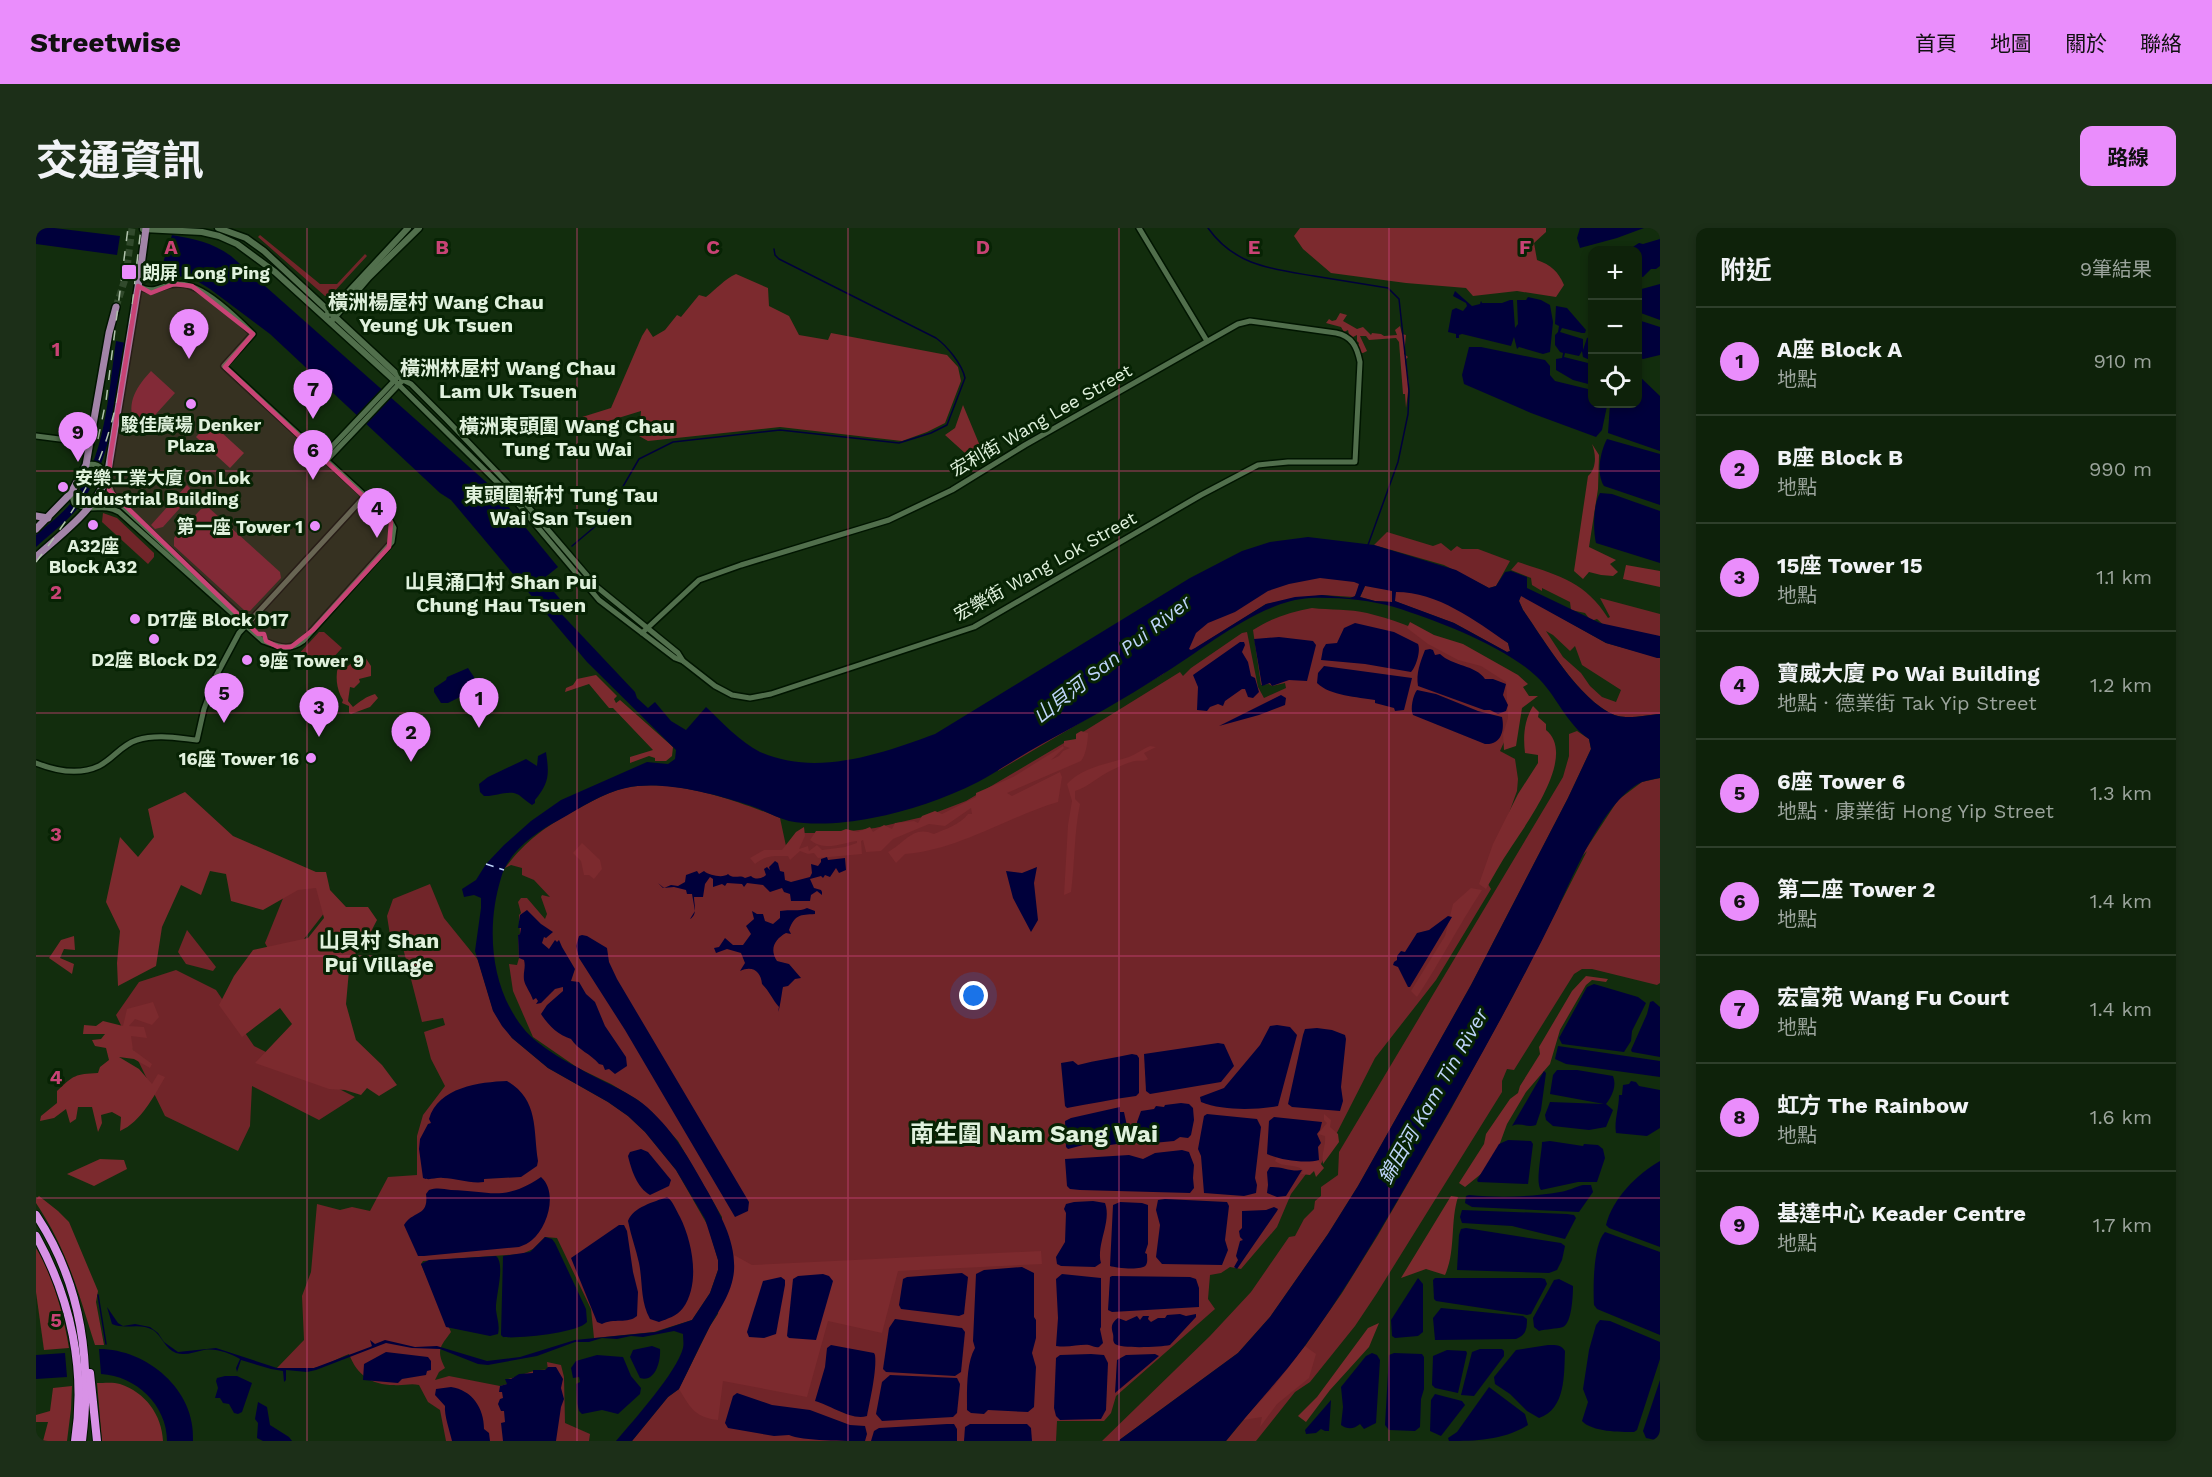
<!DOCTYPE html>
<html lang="zh-TW">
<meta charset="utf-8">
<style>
:root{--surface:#0e220a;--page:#1c2f18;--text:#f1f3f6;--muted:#9ba49c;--line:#2e3f2b;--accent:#ea8dfc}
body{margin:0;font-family:"Work Sans","Noto Sans TC",sans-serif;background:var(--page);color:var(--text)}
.controls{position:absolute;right:18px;top:18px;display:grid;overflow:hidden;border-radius:12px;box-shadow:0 3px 9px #0003}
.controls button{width:54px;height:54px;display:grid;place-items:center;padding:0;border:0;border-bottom:2px solid var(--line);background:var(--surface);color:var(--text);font:30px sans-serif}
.you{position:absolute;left:938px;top:768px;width:21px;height:21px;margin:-15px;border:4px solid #fff;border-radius:50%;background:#1a73e8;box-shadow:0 0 0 9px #1a73e833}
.badge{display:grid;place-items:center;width:39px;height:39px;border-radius:50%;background:var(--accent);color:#111;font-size:20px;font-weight:700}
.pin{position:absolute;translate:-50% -50px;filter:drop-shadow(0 2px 3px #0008)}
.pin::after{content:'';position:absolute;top:32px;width:21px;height:18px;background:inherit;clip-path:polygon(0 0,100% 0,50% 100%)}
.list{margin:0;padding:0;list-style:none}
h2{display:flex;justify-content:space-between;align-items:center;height:78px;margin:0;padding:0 24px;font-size:26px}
h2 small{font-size:20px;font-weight:400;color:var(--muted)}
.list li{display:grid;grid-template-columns:39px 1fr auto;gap:18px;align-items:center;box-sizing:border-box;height:108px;padding:0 24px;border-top:2px solid var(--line)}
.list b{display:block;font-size:22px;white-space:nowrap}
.list p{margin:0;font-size:20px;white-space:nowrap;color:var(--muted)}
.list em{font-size:20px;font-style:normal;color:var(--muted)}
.icon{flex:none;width:33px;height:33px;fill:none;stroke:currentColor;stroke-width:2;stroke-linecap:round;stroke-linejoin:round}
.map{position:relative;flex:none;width:1624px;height:1213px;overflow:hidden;border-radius:12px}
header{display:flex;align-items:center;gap:36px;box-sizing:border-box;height:84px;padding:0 30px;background:var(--accent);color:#111}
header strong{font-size:28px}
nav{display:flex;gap:33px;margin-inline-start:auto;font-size:21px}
.intro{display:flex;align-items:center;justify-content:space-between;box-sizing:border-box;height:144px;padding:0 36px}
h1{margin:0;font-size:42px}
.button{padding:15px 27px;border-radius:12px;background:var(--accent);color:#111;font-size:21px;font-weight:700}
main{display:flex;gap:36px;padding:0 36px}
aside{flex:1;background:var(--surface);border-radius:12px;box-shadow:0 3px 9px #0003}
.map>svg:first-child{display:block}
.green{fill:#712529;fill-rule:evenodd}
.forest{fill:#7c2a2e}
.water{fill:#00003b;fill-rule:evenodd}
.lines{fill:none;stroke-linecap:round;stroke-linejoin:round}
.stream{stroke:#00003b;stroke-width:1.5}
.ferry{stroke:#bed4f9;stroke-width:1.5;stroke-dasharray:8 6;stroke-linecap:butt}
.primary-tunnel{stroke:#314a2c;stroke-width:7;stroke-dasharray:7 3.5;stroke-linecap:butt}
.tertiary-casing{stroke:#001500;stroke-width:8}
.secondary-casing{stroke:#001500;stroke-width:9}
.primary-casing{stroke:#001500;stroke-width:10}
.motorway-casing{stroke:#001500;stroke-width:10}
.tertiary{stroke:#516f4c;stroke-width:5}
.secondary{stroke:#516f4c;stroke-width:6}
.primary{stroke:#a284a8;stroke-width:7}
.motorway{stroke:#d892e6;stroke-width:8}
.rail{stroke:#b1c4ad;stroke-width:1.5;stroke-dasharray:10 10;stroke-linecap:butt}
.marked{fill:#c84375;fill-opacity:0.2;stroke:#c84375;stroke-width:4.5;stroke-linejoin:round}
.grid{fill:none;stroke:#c84375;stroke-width:1.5;stroke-opacity:0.55}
.poi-dot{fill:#ea8dfc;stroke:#072304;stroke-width:2}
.labels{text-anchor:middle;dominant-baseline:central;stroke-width:6;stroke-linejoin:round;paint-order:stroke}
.poi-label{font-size:18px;font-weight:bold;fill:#e0f1dd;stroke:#072304;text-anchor:start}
.street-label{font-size:18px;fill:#e0f1dd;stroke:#072304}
.neighbourhood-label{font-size:20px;font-weight:bold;fill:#e0f1dd;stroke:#072304}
.water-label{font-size:20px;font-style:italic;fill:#bed4f9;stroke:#072304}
.quarter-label{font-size:21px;font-weight:bold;fill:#e0f1dd;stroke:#072304}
.district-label{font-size:24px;font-weight:bold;fill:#e0f1dd;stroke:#072304}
.grid-label{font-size:20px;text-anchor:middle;font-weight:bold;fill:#c84375;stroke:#072304;stroke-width:6;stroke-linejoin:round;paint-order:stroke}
</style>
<header>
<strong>Streetwise</strong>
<nav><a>首頁</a><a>地圖</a><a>關於</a><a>聯絡</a></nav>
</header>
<div class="intro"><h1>交通資訊</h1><a class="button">路線</a></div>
<main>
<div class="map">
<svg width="1624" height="1213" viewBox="0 0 1624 1213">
<rect width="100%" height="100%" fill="#122d0d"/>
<g class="green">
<polygon points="224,7 284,56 301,56 329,26 331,28 294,68 289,68 222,9"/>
<path d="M 115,143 L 139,165 L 110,197 L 103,191 L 99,195 C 89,175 102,157 115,143 Z"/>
<polygon points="151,257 154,260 152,271 127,299 119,301 115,297"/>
<polygon points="173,280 244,344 245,350 214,383 208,382 138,318 138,310 165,281"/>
<polygon points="67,285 81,290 118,325 118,329 112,336 66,294"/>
<polygon points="1351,304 1397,318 1405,315 1415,323 1421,318 1426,321 1442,321 1474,333 1460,358 1453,360 1408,337 1338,317"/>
<polygon points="1277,333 1411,370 1472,415 1474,423 1471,424 1418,395 1358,373 1357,363 1356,374 1339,373 1324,369 1329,358 1323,357 1322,363 1318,369 1286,367 1230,376 1155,423 1127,446 962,543 967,534 1087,443"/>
<path d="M 1482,334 C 1521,347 1549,353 1572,390 L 1574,389 L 1564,370 L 1624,386 L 1624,410 L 1570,399 L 1561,391 L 1555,393 L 1549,385 L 1535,382 L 1534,374 L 1506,360 L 1506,363 L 1496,357 L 1495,350 L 1475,342 Z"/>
<path d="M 1485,367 L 1570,415 L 1624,430 L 1624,486 C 1612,487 1594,491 1582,488 C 1546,477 1509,413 1487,382 L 1483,373 ZM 1510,403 L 1517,407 L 1534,423 L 1539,418 L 1546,437 L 1585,462 L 1580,474 L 1566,469 L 1554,458 L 1545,445 L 1527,429 Z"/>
<path d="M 1276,380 C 1294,382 1314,381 1331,385 C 1381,397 1426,423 1472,444 L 1473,503 L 1464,523 L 1479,531 L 1482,551 L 1481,563 L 1449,651 L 1455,661 L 1400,752 L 1339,830 L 1285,936 L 1270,946 L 1255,966 L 1241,999 L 1205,1041 L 1194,1039 L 1185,1045 L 1174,1047 L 1172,1071 L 1179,1081 L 1080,1168 L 1075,1185 L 1068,1193 L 1021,1193 L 1020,1213 L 596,1213 L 632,1169 L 643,1161 L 682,1086 L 686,989 L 642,913 L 616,884 L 602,872 L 575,856 L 542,840 L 497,809 L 477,763 L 473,736 L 481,737 L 483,730 L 482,707 L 484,706 L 483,687 L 485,685 L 482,674 L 485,670 L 491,670 L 509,691 L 511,686 L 505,669 L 506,667 L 514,669 L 498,652 L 486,647 L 486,640 L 475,637 L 469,640 C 488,615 506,601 534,585 C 551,576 569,565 588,560 C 635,549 700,572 744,590 L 750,618 L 756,623 L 763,605 L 799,605 L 839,600 L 891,588 L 930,573 L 1028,515 L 1037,519 L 1047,504 L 1144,444 L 1147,448 L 1155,440 L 1206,405 L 1211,404 L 1222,459 L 1228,470 L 1250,460 L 1249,455 L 1236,458 L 1233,456 L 1225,457 L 1217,402 C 1235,390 1255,384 1276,380 Z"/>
<polygon points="283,404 288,404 306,420 295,432 260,429"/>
<polygon points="1541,503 1553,511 1555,521 1532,570 1435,757 1322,958 1292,1006 1234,1089 1202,1125 1082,1213 1066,1213 1174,1108 1215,1064 1253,1009 1259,1008 1268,991 1278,981 1279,973 1285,968 1285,959 1302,947 1303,924 1527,549 1533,528 1533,506"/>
<path d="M 1624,532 L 1624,546 C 1586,557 1565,586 1550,621 L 1582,572 L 1606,554 L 1624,550 L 1624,755 L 1621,757 L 1556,741 L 1546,741 L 1538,746 L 1478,842 L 1471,841 L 1466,853 L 1466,864 L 1341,1065 L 1319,1098 L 1274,1154 L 1259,1164 L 1220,1213 L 1190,1213 L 1269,1118 L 1306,1065 L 1342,1007 L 1415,881 L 1477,768 L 1551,623 L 1542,632 C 1558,592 1579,546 1624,532 Z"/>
<polygon points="254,653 284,659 289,684 261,720 236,728 229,715"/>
<path d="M 394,656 L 408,690 L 442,732 L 457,782 L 476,810 L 512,840 L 572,874 L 592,888 L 609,904 L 640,942 L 672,998 L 682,1032 L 682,1042 L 674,1065 L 656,1092 L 618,1104 L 558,1110 L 555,1081 L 521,1010 L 509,1009 L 497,1021 L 486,1026 L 387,1033 L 385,1036 L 415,1104 C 404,1119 400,1122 409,1140 L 403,1144 L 399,1152 L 413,1148 L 464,1158 L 471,1156 L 472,1151 C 484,1148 500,1140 512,1142 L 511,1134 L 525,1137 L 528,1149 L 529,1195 L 554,1206 L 553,1213 L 410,1213 L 404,1182 L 392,1174 L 383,1157 C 374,1155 367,1158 358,1157 C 335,1157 321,1147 313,1126 C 300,1131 286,1140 271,1141 C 261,1142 251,1140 241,1140 L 268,1112 L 266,1068 L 275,1044 L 281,976 L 304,982 L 316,979 L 334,983 L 352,949 L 381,947 L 381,908 L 387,887 L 409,858 L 395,831 L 388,804 L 409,797 L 407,790 L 386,794 L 367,720 L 354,707 L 351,688 L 357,671 Z"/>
<polygon points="151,702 180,739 177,743 150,736 142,724"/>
<polygon points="140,742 180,762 218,818 319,869 283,892 216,858 214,898 202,923 129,888 80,787 103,754"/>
</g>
<g class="forest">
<path d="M 1264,0 L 1510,0 L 1510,4 L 1498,15 L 1501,32 C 1515,37 1522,43 1528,57 L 1520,69 L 1481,63 L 1437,68 L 1430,60 L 1370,55 L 1295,45 L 1267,21 L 1258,8 Z"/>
<path d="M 700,46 L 732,60 L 733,78 L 753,88 L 763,107 L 792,112 L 795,105 L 911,127 L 922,139 L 925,153 L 909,195 L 891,204 L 866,213 L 744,199 L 612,213 L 603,208 L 605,183 L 566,195 L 557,202 L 546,203 L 543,190 L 575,180 L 606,108 L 611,100 L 617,109 L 629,102 L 641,87 L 645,89 L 663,67 L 670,69 C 680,61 689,51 700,46 Z"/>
<polygon points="1304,85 1311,87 1307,93 1321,101 1327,99 1335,107 1336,105 1345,106 1348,108 1361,107 1359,102 1364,98 1366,106 1370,107 1368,126 1372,129 1369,132 1373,156 1370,180 1369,166 1367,166 1363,114 1360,110 1333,112 1330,108 1324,108 1331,123 1327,125 1319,124 1323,115 1321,113 1321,107 1317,109 1313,107 1312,102 1308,104 1305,99 1290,95 1293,91 1296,93 1300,92"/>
<polygon points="927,177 949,230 940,235 909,207 919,200"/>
<polygon points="174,194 208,225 194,240 160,209"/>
<path d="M 1556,216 L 1563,227 L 1562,261 L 1553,319 L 1580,332 L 1574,336 L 1582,344 L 1577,348 L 1565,347 L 1553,344 L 1547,351 L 1538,343 L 1552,248 C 1561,240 1560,226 1556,216 Z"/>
<polygon points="1590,337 1624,343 1624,359 1587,351"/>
<polygon points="1374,394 1398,407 1427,416 1482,447 1492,456 1487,459 1493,468 1502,468 1486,480 1480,518 1468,522 1467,506 1472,490 1470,454 1445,438 1422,432 1392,416 1371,400"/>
<path d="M 327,426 L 335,438 L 335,448 L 323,451 L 324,454 L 318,460 L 314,459 L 312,473 L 317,479 C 325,473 329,469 339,466 L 342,470 L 334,479 L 315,486 L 313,485 L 313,478 L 306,475 L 307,472 C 300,461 299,447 303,435 L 306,439 L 312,438 Z"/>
<polygon points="560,447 581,468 578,471 580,475 584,472 637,519 636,528 630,533 619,533 619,530 613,528 594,535 594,529 617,522 577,480 573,480 553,456 529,464 530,460 537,457 541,451"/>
<path d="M 1497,478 L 1503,484 L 1502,489 L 1510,496 L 1510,502 C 1542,528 1489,597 1474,621 C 1465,634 1458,647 1450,661 L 1443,656 L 1457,616 L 1482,566 L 1502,535 L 1502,527 L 1489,525 C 1487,508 1488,493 1497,478 Z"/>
<path d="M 1045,503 L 1052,505 C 1052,513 1050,527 1045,533 L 971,565 L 976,568 L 1024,544 L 1026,549 L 1022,574 C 971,589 923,622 869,626 L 860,635 L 852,624 C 870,614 877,597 898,606 C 909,601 924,597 932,586 L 936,586 L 935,580 L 909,598 L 893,596 L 857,611 L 845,623 L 830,624 L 827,612 L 825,613 L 826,626 L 782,630 L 778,625 L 772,626 L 764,623 L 754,632 L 752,628 C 738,628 730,627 719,636 L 714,630 L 728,622 L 746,622 L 760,604 L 768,599 L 769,608 L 763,621 L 772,618 L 773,623 L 781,617 L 786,622 L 809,619 L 821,615 L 821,613 C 805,615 790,624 774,612 L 780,603 L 805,603 L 810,601 L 822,604 L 834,599 L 837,604 L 848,597 L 856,601 L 859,595 L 878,593 L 882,595 L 886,588 L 899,583 L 906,586 L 940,569 L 940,565 L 977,549 L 1027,518 L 1028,520 L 1015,532 L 1023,528 L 1027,523 L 1034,520 L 1028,518 L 1028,513 L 1040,511 L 1040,506 Z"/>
<path d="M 1114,518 L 1120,519 L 1108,525 L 1112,531 C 1107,534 1105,532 1099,533 C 1092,534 1083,539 1076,542 C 1063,548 1052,559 1039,563 L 1039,571 L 1044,576 C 1038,605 1039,634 1035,664 L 1028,667 L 1032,597 L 1036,573 L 1031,556 C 1046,539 1072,536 1093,529 C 1100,526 1107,521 1114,518 Z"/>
<polygon points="149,564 197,608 280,644 290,644 294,662 310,679 332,679 341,692 328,717 314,731 310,776 320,812 346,837 361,857 343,868 331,860 325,867 309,862 293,861 219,835 256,796 244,780 206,809 183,777 198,748 217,722 272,710 288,690 280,660 262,662 227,682 195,673 190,646 174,643 165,667 145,657 126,699 120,738 82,758 81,735 84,703 70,674 84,609 102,629 118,609 112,581"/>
<polygon points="546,615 564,632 566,641 558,651 553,647 548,647 545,633 537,625"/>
<path d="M 1435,660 L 1446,662 C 1423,697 1404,734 1381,769 L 1375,763 L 1409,708 L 1417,676 Z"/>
<polygon points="38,708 39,722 28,721 24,730 38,736 36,746 13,730 25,712"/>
<polygon points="1550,748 1572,751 1570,754 1556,752 1550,757 1524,802 1514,836 1490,864 1471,896 1456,937 1429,959 1423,955 1448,916 1450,906 1474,871 1482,865 1484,858 1504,826 1503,819 1536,763"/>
<path d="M 117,774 L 123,789 L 116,797 L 99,791 L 93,798 L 108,799 L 111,810 L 95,808 L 97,822 L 116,836 L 114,840 L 98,831 L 83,829 L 103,841 L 116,856 L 122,846 L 129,849 C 118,868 105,894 84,903 L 85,889 L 76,884 L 65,887 L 66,895 L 62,904 L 56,879 L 42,879 L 40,891 L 34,895 L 30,881 L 18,890 L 4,893 L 5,888 L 21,875 L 21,863 C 38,847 39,846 62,845 L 64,839 L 73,832 L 70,820 L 59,818 L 56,812 L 65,811 L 69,806 L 47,806 L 48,797 L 60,798 L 67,793 L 87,798 L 91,781 Z"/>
<path d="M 1288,886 L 1295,892 L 1294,899 L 1302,906 L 1303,914 L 1287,936 C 1285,925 1290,918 1289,908 L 1282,906 L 1291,895 L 1288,892 Z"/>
<path d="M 1242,927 L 1278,927 L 1288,940 L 1280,949 L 1278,943 L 1274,947 L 1265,946 L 1267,942 C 1259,935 1247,940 1239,933 Z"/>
<polygon points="64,931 88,932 91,941 58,958 31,946"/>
<path d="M 3,968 L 22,983 L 33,994 L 62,1063 L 60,1074 L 68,1117 L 59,1117 C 42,1064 32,1023 0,975 L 0,971 Z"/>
<path d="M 1415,968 L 1422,969 C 1414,994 1420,1023 1409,1047 L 1390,1041 L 1365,1050 Z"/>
<path d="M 0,1020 C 18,1050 27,1085 33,1120 L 8,1122 L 0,1064 Z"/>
<path d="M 1005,1023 L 1006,1036 L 862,1043 L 846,1105 L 792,1093 L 771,1169 L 687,1153 L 682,1192 C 659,1189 655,1181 643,1161 L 674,1098 L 682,1086 L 698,1043 L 698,1027 L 716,1037 Z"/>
<polygon points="1343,1095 1333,1119 1294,1162 1270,1194 1262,1188 1281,1169 1332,1100"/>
<polygon points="1269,1118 1280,1126 1273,1150 1241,1176 1224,1199 1226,1189 1207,1192 1238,1158"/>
<path d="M 61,1155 C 68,1155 78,1154 84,1156 C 109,1164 126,1187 127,1213 L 66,1213 Z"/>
<polygon points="36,1158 35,1181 31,1213 7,1213 12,1194 0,1194 0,1187 14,1183 17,1160"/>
</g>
<g class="water">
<polygon points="0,0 18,0 84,8 81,27 0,16"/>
<polygon points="1544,0 1608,0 1581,10 1544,20 1541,10"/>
<path d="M 136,7 C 158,11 176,14 195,28 L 457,260 L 522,339 L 507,351 L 524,371 L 517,377 L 599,464 L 601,470 L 612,480 L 619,474 L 635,493 L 650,502 L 670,479 C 686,494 704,514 724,524 C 780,549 845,526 899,506 L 1154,350 L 1206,323 L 1234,314 L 1272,309 L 1338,317 L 1420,342 L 1453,360 L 1460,358 L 1469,344 L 1475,343 L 1491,349 L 1491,360 L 1564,395 L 1624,408 L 1624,430 L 1621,430 L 1570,415 L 1485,368 L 1483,373 L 1487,382 C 1509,413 1546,477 1582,488 C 1594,491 1612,487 1624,486 L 1624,550 C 1618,551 1612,552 1606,554 C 1569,571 1539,644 1522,680 C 1481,764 1435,846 1388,927 C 1350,992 1313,1058 1268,1119 C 1244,1152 1215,1181 1190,1213 L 1082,1213 L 1202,1125 L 1234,1089 L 1292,1006 L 1322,958 L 1435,757 L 1532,570 L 1555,521 L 1553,511 C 1530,496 1520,466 1500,448 C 1468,418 1400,392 1358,379 C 1333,372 1301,369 1274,370 C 1224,373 1169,420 1127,446 C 1088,471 1047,494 1006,516 C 984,528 964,542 942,554 C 908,571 873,583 836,590 C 810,595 779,598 753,593 C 738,589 724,580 709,576 C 675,565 625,552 590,560 C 566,565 544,580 523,592 C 500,604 472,624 465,650 C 450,699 454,760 488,801 C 499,815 525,831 541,839 C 562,852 586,860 606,875 C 636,899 654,932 672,964 C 685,988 700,1014 698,1043 C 696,1066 682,1083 672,1102 C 662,1121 653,1141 643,1161 L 632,1169 L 596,1213 L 580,1213 C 597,1193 641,1144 647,1120 C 648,1116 647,1110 647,1106 L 638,1103 L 607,1109 L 595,1108 L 581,1111 L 566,1110 L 553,1114 L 539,1114 L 501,1128 L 452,1137 L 442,1136 L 404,1121 L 376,1120 L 350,1115 L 280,1142 L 271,1144 L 250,1142 L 250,1152 L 248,1154 L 247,1143 L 235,1141 L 205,1132 L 201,1144 L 200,1140 L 204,1131 C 193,1125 180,1120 168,1122 C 159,1124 149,1128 140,1125 C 129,1121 126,1108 117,1102 C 104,1094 89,1102 76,1096 L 71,1079 L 82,1095 L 87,1098 L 99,1096 L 114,1099 L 122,1105 L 128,1114 L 142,1124 L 180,1120 L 241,1140 L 278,1140 L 334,1119 L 336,1118 L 334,1112 L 339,1116 L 349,1112 L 379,1119 L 401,1118 L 451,1133 L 484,1129 L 539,1112 L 620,1104 L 656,1092 L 674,1065 L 682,1042 L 682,1032 L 669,991 L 640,942 L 609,904 L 592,888 L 572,874 L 512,840 L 476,810 L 466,798 L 457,783 L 439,723 L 445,680 L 445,670 L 438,667 L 428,669 L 426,661 L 440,652 L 450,636 L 468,617 L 495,593 L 525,572 L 611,534 L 632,536 L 639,531 L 640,522 L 551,434 L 415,272 L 404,265 L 234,106 L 174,61 L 161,53 L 154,50 L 127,46 L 125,41 ZM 1284,350 L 1318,354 L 1323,356 L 1319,368 L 1314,370 L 1286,367 L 1259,369 L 1230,376 L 1159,420 L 1155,422 L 1153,421 L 1160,405 L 1172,395 L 1199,384 L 1232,363 L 1253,356 ZM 1329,358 L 1356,363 L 1356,374 L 1339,373 L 1324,369 ZM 1360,364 C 1402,364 1438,392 1472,415 L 1474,423 L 1471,424 L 1418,395 L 1359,373 Z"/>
<polygon points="1624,11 1624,38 1620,41 1615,41 1607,49 1602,48 1602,22 1592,22 1603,15 1607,16"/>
<polygon points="1624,56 1624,92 1602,84 1602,62"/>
<polygon points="1419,63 1436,78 1444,76 1445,73 1446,75 1466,75 1474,72 1477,72 1479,100 1482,96 1481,72 1490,72 1492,69 1505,72 1514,77 1517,94 1514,124 1507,126 1483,119 1481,121 1478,109 1475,118 1426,106 1423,107 1423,110 1420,110 1420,106 1412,104 1416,82 1420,80 1427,83 1431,78 1430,75 1417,68"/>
<polygon points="1520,78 1531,80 1550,102 1549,105 1546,105 1526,100 1524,104 1547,111 1547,122 1551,110 1556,108 1556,133 1547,129 1546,123 1543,128 1529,125 1528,129 1556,136 1556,157 1537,152 1520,142 1520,131 1526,130 1527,125 1524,124 1519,117 1519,107 1522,104 1523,98 1519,96"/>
<polygon points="1602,92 1624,99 1624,127 1607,131 1602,129"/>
<path d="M 80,113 L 90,115 C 83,166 74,240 41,281 C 29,295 13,307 0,319 L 0,307 C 11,297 25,287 34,276 C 70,231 72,167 80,113 Z"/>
<polygon points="1433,119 1445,119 1509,132 1514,138 1514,147 1519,153 1556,162 1556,176 1602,176 1602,147 1624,168 1624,223 1572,205 1574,176 1571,178 1566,202 1560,209 1495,185 1428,156 1426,147"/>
<path d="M 1571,211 L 1624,226 L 1624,277 L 1568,258 C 1560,246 1564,224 1571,211 Z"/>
<path d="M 1564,265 L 1576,266 L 1624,283 L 1624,335 L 1560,315 C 1557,303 1557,276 1564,265 Z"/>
<path d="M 1319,395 L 1358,404 L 1382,416 C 1385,423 1380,439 1375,444 L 1329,436 L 1285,432 L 1287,421 L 1290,416 L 1301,415 L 1308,400 Z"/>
<polygon points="1243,409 1277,413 1280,417 1271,453 1253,452 1236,458 1234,455 1226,458 1218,411"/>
<polygon points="1204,414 1208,414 1209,417 1206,424 1212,434 1215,448 1219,450 1223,464 1217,470 1212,469 1209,461 1206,461 1189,473 1187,478 1182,476 1174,479 1171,483 1161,482 1162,459 1157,447"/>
<path d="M 1394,421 L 1397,422 L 1399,427 L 1404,426 C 1416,438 1440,437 1449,451 L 1457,451 L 1470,456 L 1467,467 L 1472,477 L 1470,483 L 1462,486 L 1454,482 L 1448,482 L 1382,458 C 1380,445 1384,435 1389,422 Z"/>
<path d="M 1288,438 L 1376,450 L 1368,482 L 1359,483 L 1358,480 L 1339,475 L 1339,472 C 1322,469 1294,468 1281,455 L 1282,445 Z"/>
<polygon points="432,440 438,449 440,459 438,462 412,475 405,475 398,464 398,460 410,452 411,449"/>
<path d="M 1381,462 L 1400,466 L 1442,483 L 1466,489 C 1469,503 1465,517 1449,516 L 1377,487 C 1374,481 1377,467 1381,462 Z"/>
<polygon points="1245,467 1250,470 1249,477 1223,487 1183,498"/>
<path d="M 510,524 C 513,545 514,554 499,572 L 499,575 L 496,577 C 491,574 487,570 483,567 C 473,561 459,569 448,568 L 444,564 L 443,556 L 452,549 L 490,531 L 501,538 L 502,528 Z"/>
<path d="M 791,629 L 792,632 L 809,630 L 810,642 L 803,645 L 800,640 L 794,649 L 789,647 L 787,650 L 785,648 L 774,651 L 778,660 L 785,662 L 786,664 L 786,667 L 781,663 L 775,667 L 774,673 L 755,673 L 754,666 L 748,664 L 746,660 L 734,664 L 727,657 L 711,655 L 708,659 L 706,656 L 691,655 L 689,658 L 686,656 L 677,659 L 677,651 L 674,649 L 669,656 L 667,669 L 658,669 C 658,677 662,686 654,691 L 659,683 L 656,666 L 651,666 L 650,662 L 638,659 L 627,660 L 622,655 L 628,660 L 635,657 L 642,658 L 649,654 L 650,647 L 661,643 L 663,646 L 668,643 C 674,648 688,650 692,646 C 698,652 703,646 709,650 L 715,648 C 719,652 726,651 730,647 L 728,641 L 731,639 L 734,642 L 733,639 L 739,633 L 742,635 L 744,643 L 748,644 L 749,652 L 755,654 L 774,649 L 776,645 L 775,636 L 782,638 L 785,634 L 785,631 Z"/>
<polygon points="1001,639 998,655 1002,692 995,704 977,670 970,643 986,645"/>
<path d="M 771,680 L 779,683 L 779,686 C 764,687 759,686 753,702 L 755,706 L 750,705 C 739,711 733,721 741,733 L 753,736 L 765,750 L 759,751 L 752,758 L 747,759 C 746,763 744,781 742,784 L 743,779 C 736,771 734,764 726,756 C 725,744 717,737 704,743 L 709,735 L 705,725 L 691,721 L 680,725 L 678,720 L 683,719 L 689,710 L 697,717 L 707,717 L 715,706 L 710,698 L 718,691 L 716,683 L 721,686 L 727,686 L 729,693 L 737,696 L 744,690 L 744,683 C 754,681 763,684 771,680 Z"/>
<path d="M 491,682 L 505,696 L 517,704 L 510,710 L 508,709 L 506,715 L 513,721 L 519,712 L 521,714 L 523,712 L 526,719 L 539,741 L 535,753 L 543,754 L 550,766 L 559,774 L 569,798 L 590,829 L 591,838 L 579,846 L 573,841 L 569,842 L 567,837 L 563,836 C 555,826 542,822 535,811 C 522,807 512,797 505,786 L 511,777 L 527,763 L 527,759 L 519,761 L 505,775 L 500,776 L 502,773 L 500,770 L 497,772 C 495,765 489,758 488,752 C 487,744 490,739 488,732 L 483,730 L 482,707 L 484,706 L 485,700 L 482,700 L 484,687 Z"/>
<polygon points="1412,688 1416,689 1374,759 1372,759 1362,739 1357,737 1358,734 1361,732 1361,728 1365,723 1369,724 1381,705 1393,702"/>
<polygon points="546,707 551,708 571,720 573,734 581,751 713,974 712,983 699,989 589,802 543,730 540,718 543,708"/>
<polygon points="1558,756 1602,769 1610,775 1596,803 1595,813 1588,824 1526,816 1523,810 1551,759"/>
<polygon points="1617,773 1624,779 1624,829 1596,824 1595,822 1611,786 1614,774"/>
<path d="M 1241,797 L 1254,799 L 1261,807 L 1242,878 C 1220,882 1187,883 1165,874 L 1164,869 L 1188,860 L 1224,817 L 1234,798 Z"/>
<polygon points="1281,800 1296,802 1309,807 1310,811 1305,859 1307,873 1304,883 1256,879 1252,876 1267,807 1269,801"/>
<polygon points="1182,815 1188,816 1198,838 1185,854 1114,866 1110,863 1108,826"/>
<polygon points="1522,818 1624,833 1624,849 1530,836 1519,831"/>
<path d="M 1096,826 L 1101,827 L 1103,830 L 1103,865 L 1100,868 C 1077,871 1054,876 1031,880 L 1029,878 L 1025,835 L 1037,833 L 1042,837 C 1060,832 1078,830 1096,826 Z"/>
<path d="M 1521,842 L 1541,842 L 1577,848 C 1581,858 1576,868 1570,876 L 1577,882 L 1570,899 L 1553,902 L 1517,898 L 1510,892 L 1509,887 L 1514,874 L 1568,876 L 1514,866 L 1517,847 Z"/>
<path d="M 1508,843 L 1510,845 L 1505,882 L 1500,897 C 1491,900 1484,894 1476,898 Z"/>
<path d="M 471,853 C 503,872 497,901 502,933 L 501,938 L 485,949 L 448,951 L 448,954 C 434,956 420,950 407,950 C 399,949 394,953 387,950 L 383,921 L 384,911 L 392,896 L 395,895 L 393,891 C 402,859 444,854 471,853 Z"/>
<path d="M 1595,853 L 1600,854 L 1603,858 L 1624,862 L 1624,900 L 1611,908 L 1580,905 C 1578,892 1583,881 1583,867 L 1586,867 L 1587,857 L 1593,856 Z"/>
<polygon points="1145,875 1153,876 1157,880 1158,892 1155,907 1152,910 1144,909 1138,913 1107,916 1103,913 1101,894 1105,883 1118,881 1120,878 1128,879 1129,877"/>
<polygon points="1084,879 1084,884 1088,884 1091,898 1089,915 1074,917 1059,914 1032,921 1030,919 1029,893 1035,890"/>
<polygon points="1171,886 1221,891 1225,899 1219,950 1221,957 1220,965 1208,968 1168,965 1165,928 1162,921 1168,888"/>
<path d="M 1238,889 L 1286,894 L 1284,902 L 1281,906 L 1285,915 L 1282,919 L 1283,932 C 1270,936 1244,932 1231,926 L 1233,893 Z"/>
<polygon points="1472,912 1495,913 1497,916 1492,956 1442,954 1441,952 1463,916"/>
<path d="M 1514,913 L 1547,918 L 1548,916 L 1562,917 L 1567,921 L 1569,930 L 1561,954 L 1542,954 L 1505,962 C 1499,954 1506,925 1506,914 Z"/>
<path d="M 605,921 L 612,924 L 635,952 L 633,958 L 614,967 C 601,960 595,941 592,928 L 594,924 Z"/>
<polygon points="1146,922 1153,924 1158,937 1157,950 1158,960 1154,965 1044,962 1034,961 1031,958 1029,931 1093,927 1107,931 1119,925"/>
<path d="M 1624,933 L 1624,1019 L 1573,1000 L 1570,997 C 1576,971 1602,945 1624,933 Z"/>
<path d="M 1234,939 C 1245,938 1255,944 1266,942 L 1250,968 L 1241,969 L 1231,965 L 1232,957 L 1231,944 Z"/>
<path d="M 505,949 C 522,964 512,999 496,1012 C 493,1015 488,1017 483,1019 L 388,1028 L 382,1028 L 368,997 C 377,982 393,989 390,966 L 393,962 C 402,959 407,961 415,962 C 455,963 468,974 505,949 Z"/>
<path d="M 1547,957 L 1555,957 L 1557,964 L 1543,984 L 1436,979 L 1429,975 L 1430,968 L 1433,967 C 1464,970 1494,969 1524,964 C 1532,963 1539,959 1547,957 Z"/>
<path d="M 631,969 C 637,973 640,982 644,989 C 656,1013 665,1055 647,1080 C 641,1088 631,1091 623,1094 L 614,1091 C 604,1073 607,1055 603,1035 C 600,1021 595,1008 592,993 C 597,979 618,974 631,969 Z"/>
<polygon points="1129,971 1191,974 1193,978 1189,1012 1192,1022 1186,1037 1126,1036 1120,1029 1124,997 1120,982 1122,972"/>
<path d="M 1057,973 L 1069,975 C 1076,994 1060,1016 1065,1035 L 1059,1039 L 1025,1038 L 1021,1036 L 1020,1029 L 1029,1014 L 1030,985 L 1028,981 L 1030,976 L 1038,974 Z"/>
<path d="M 1084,974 L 1106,975 L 1112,977 L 1112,1016 L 1109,1025 L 1111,1026 C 1111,1030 1112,1034 1110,1037 C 1106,1043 1080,1040 1074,1038 L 1077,977 Z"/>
<polygon points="1238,979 1242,981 1241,983 1201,1041 1198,1039 1202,1032 1200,1028 1204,1013 1207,1012 1204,1009 1203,1003 1206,1000 1206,983 1230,982"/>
<polygon points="1426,982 1531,986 1538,987 1540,990 1529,1011 1476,998 1426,995 1424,989"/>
<path d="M 583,997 L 588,997 L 591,1003 L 597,1044 L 602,1064 L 601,1088 C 592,1096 577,1090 566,1096 L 561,1094 L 535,1030 Z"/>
<polygon points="1430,1000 1525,1015 1529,1018 1526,1032 1521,1042 1513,1045 1421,1042 1423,1007 1425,1001"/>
<path d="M 1569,1004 L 1624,1024 L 1624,1107 L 1561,1081 L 1558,1077 C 1557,1060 1557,1016 1569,1004 Z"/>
<path d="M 509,1009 L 516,1011 L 519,1015 L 550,1081 L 551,1094 C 542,1105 482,1111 467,1109 L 465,1107 L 467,1028 L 494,1024 Z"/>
<path d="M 460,1028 C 470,1036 459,1070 460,1082 C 461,1091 464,1097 462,1106 L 454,1108 L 410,1099 L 385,1036 L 393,1032 Z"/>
<path d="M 986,1039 L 998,1045 L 998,1089 L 1000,1092 L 1000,1110 L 996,1125 L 1000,1139 L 998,1179 L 992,1184 L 952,1182 L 948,1186 L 935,1185 L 931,1182 C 931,1164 930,1135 939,1120 L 937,1113 L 940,1046 L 948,1042 Z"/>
<polygon points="926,1045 932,1049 928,1086 923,1088 865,1081 863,1077 867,1051 871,1049"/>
<polygon points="787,1046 793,1048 797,1053 780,1112 753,1110 751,1108 757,1051 762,1048"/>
<path d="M 1026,1046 L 1065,1050 L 1065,1099 L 1064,1101 L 1067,1115 L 1063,1119 C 1060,1120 1057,1118 1053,1117 C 1044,1116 1033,1120 1020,1118 L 1022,1090 L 1020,1051 Z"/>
<polygon points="1076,1048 1154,1049 1160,1051 1163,1060 1163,1079 1076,1084 1072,1082 1074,1049"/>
<polygon points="745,1049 749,1052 749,1057 740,1106 728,1110 713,1109 711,1104 727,1053"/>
<polygon points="1382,1050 1387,1056 1387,1104 1382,1108 1359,1110 1356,1108 1355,1092"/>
<polygon points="1399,1050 1505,1050 1509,1051 1511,1056 1495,1086 1491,1087 1400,1073 1398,1071 1397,1052"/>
<path d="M 1523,1051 L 1537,1058 C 1537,1067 1536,1095 1527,1099 C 1520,1101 1510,1101 1503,1103 L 1498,1099 L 1497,1090 L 1518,1052 Z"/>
<path d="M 1405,1080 L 1487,1088 L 1491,1091 C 1491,1101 1490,1107 1480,1111 L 1399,1112 L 1397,1090 Z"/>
<path d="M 1144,1086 L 1150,1088 L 1160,1086 L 1160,1089 L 1134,1117 C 1125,1119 1086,1121 1079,1116 C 1076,1112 1078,1111 1077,1106 C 1075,1099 1075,1095 1082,1090 L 1090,1093 L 1101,1088 L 1104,1092 L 1107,1088 L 1113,1088 L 1112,1091 L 1115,1094 L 1122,1090 L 1129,1090 L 1131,1087 Z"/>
<polygon points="859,1091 926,1100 929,1104 925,1144 919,1148 850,1144 847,1141 853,1100"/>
<path d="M 1564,1092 L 1574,1093 L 1624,1114 L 1624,1131 L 1601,1202 L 1598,1204 C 1584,1204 1556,1204 1546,1193 L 1552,1174 L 1547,1161 L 1553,1122 L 1560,1097 Z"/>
<path d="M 795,1117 L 838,1125 L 839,1127 C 841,1142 834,1172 831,1188 C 816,1193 794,1177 779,1173 L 789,1139 L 791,1120 Z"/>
<path d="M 1512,1117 C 1519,1117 1525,1116 1529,1123 C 1528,1146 1530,1181 1503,1190 L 1491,1183 L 1474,1166 L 1459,1156 L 1458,1149 L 1480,1122 Z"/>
<path d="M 616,1118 L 624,1121 C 625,1133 619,1155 604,1150 L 594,1129 L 597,1122 Z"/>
<path d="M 63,1121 C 111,1121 160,1162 157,1213 L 131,1213 C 131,1177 100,1148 65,1146 Z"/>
<polygon points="1466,1121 1468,1123 1468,1128 1438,1168 1425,1167 1436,1124 1444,1121"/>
<polygon points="1411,1122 1430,1123 1431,1125 1422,1165 1399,1160 1396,1157 1397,1128"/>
<polygon points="350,1124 392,1129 395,1133 395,1142 391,1143 390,1147 366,1151 362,1155 327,1152 328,1136"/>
<polygon points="29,1125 31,1149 0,1151 0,1127"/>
<path d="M 1336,1125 L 1341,1127 L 1344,1132 L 1340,1195 L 1328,1201 L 1324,1196 C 1318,1201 1312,1202 1305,1197 L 1307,1179 L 1305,1159 L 1330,1128 Z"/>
<polygon points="1358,1125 1386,1126 1388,1129 1388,1161 1385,1171 1384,1199 1379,1203 1353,1202 1349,1197 1353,1127"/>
<polygon points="1055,1126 1068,1127 1072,1135 1070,1182 1065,1191 1024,1192 1020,1188 1018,1180 1020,1130 1024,1127"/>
<polygon points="1119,1126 1123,1128 1079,1165 1081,1132 1090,1127"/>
<polygon points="561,1127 587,1129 595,1148 605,1160 604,1166 582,1186 566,1182 546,1186 543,1183 541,1175 540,1156 544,1154 543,1149 537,1150 535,1140 540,1133"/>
<polygon points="512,1139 520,1139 527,1151 525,1160 528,1171 525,1179 520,1213 467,1213 465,1195 469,1194 468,1183 465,1183 462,1176 464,1171 467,1170 466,1164 463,1164 464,1158 471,1156 469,1151 475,1151 483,1146 497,1145 497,1142 509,1142"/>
<polygon points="854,1147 921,1150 924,1156 921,1185 917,1189 846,1193 840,1186 846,1154"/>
<polygon points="189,1148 201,1148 216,1155 206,1184 202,1186 198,1185 193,1176 187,1175 184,1170 179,1170 182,1160 180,1153 181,1150"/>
<polygon points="1624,1152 1624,1213 1610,1210 1607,1203"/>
<path d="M 415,1159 C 436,1162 448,1180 448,1201 L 453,1205 L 454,1213 L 416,1213 C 414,1204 408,1187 409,1178 L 399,1167 L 400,1161 Z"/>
<path d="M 1453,1159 L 1489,1186 L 1492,1197 C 1468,1212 1440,1213 1413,1213 L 1412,1210 L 1421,1204 Z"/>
<path d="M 701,1165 L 736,1177 L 774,1182 L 814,1197 L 829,1198 L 831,1206 L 829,1213 C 812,1213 765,1213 753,1207 L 738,1208 L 692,1200 L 689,1195 L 697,1168 Z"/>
<polygon points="1399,1166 1426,1173 1429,1177 1405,1208 1394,1203 1395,1172"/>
<polygon points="1295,1172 1293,1203 1289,1203 1285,1201 1280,1205 1270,1206 1269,1202"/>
<polygon points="222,1174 231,1179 234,1197 253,1209 256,1213 227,1213 221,1210 222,1195 219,1191"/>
<polygon points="911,1196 918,1196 921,1201 921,1213 835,1213 838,1203 843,1200"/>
<polygon points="934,1196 991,1196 995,1200 996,1213 928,1213 929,1199"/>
</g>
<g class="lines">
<g class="stream">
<path d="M 1172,0 C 1199,38 1236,41 1278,48 C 1303,52 1327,56 1352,60 L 1363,71 L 1373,163 L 1372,186 L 1362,234 L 1332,317"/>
<path d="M 536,318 L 568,291 L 603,231 L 637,214 L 744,202 L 863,215 L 895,205 L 911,197 L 929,150 C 926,136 911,118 900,110 L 743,31 L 739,27 L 738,21"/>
<polyline points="62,1067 70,1116"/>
</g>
<polyline class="ferry" points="450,636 468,642"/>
<polyline class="primary-tunnel" points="80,79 90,48 96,0"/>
<defs>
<g id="tertiary">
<polyline points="1103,0 1171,113"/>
<path d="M 358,152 L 477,270 L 563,372 L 639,430 L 647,433 L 679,458 L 696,467 L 714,470 L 735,466 L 938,399 L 1165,267 L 1222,237 L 1252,234 L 1319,234 L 1324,134 C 1321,119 1316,108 1300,105 L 1214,93 L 1202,96 L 989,217 L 916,262 L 853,292 L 705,337 L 663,352 L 606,405"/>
<polyline points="0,208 55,215"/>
<polyline points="287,228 360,151"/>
<polyline points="291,232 367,152 375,156 410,191 477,261 561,359 642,425 647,433"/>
<path d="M 50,237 C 73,231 70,260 80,272 L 203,387 L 204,391"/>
<path d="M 35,265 L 38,275 C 57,286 65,274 83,284 L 227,413 C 242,418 252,424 267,413 L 356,314 L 358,300 L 352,289 L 188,138 L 217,106 C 200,89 167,56 143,56 C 124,55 121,68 102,58"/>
<path d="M 0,535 C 20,543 42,548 63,538 C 77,531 85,517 101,512 C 121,506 141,510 161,512 L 168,481 L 180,448 L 203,405 L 330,267"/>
</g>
<g id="secondary">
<polyline points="182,0 210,10 228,23 367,152"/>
<polyline points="107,1 166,4 183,8 201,16 239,44 358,152"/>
<polyline points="291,87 372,0"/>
<polyline points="297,91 333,49 383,0"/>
</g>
<g id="primary">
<polyline points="0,288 12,290"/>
<polyline points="0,301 35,265 50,237 73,105 80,79"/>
<path d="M 0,329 C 26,305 58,283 71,249 L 103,53 L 110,0"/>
</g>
<g id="motorway">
<path d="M 0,987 C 46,1056 56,1133 46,1213"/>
<path d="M 0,1008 C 35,1071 50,1142 39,1213"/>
<polyline points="54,1145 61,1213"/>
</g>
</defs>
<use href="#tertiary" class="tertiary-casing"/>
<use href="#secondary" class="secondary-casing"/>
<use href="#primary" class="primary-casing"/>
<use href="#motorway" class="motorway-casing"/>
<use href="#tertiary" class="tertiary"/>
<use href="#secondary" class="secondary"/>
<use href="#primary" class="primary"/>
<use href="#motorway" class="motorway"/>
<g class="rail">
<polyline points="62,211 70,173 92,0"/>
<path d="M 0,334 C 22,305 43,276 59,242 C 91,168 95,79 105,0"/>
</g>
</g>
<path class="marked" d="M 138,56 L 156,58 L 217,106 L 189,139 L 355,294 L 353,319 L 277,402 L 255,419 L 242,419 L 230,413 L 228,406 L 222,406 L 73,262 L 74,230 L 102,58 L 115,65 Z"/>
<path class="grid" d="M 271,0 L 271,1213M 541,0 L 541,1213M 812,0 L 812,1213M 1083,0 L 1083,1213M 1353,0 L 1353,1213M 0,243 L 1624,243M 0,485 L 1624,485M 0,728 L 1624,728M 0,970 L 1624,970"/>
<g class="poi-dot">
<rect x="85" y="36" width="16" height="16" rx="3"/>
<circle cx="155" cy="176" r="6"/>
<circle cx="27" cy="259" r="6"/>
<circle cx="57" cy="297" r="6"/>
<circle cx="279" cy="298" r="6"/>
<circle cx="99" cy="391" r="6"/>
<circle cx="118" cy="411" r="6"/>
<circle cx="211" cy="432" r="6"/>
<circle cx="275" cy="530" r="6"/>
</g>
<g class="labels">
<g class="poi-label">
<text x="106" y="44">朗屏 Long Ping</text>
<text x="155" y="196" text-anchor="middle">駿佳廣場 Denker<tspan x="155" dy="21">Plaza</tspan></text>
<text x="39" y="249">安樂工業大廈 On Lok<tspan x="39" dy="21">Industrial Building</tspan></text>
<text x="267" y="298" text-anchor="end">第一座 Tower 1</text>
<text x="57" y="317" text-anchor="middle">A32座<tspan x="57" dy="21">Block A32</tspan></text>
<text x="111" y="391">D17座 Block D17</text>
<text x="118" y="431" text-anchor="middle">D2座 Block D2</text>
<text x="223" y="432">9座 Tower 9</text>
<text x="263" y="530" text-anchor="end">16座 Tower 16</text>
</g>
<g class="street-label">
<text transform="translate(1005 192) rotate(-30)">宏利街 Wang Lee Street</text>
<text transform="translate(1009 338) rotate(-29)">宏樂街 Wang Lok Street</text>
</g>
<g class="neighbourhood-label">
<text x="400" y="74">橫洲楊屋村 Wang Chau<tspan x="400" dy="23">Yeung Uk Tsuen</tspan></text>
<text x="472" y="140">橫洲林屋村 Wang Chau<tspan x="472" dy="23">Lam Uk Tsuen</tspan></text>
<text x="531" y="198">橫洲東頭圍 Wang Chau<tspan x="531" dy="23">Tung Tau Wai</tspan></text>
<text x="525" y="267">東頭圍新村 Tung Tau<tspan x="525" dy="23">Wai San Tsuen</tspan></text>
<text x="465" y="354">山貝涌口村 Shan Pui<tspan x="465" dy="23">Chung Hau Tsuen</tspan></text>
</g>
<g class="water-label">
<text transform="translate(1076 431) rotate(-38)">山貝河 San Pui River</text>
<text transform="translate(1397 868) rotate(-60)">錦田河 Kam Tin River</text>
</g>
<g class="quarter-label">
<text x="343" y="712">山貝村 Shan<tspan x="343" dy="24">Pui Village</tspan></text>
</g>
<g class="district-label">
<text x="998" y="906">南生圍 Nam Sang Wai</text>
</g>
</g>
<g class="grid-label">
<text x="135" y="26">A</text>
<text x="406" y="26">B</text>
<text x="677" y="26">C</text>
<text x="947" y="26">D</text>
<text x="1218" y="26">E</text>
<text x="1489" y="26">F</text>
<text x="20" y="128">1</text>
<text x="20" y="371">2</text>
<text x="20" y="613">3</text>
<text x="20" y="856">4</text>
<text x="20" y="1099">5</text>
</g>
</svg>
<div class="controls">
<button>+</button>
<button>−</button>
<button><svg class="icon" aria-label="locate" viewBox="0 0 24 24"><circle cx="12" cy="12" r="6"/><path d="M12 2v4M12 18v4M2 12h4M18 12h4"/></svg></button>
</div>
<div class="you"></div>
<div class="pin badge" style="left:443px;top:500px">1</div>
<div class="pin badge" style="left:375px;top:534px">2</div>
<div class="pin badge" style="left:283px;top:509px">3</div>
<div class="pin badge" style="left:341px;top:310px">4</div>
<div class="pin badge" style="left:188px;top:495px">5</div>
<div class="pin badge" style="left:277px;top:252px">6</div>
<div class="pin badge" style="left:277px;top:191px">7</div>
<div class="pin badge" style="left:153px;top:131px">8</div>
<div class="pin badge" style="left:42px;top:234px">9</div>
</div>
<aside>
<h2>附近<small>9筆結果</small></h2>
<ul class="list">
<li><span class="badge">1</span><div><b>A座 Block A</b><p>地點</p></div><em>910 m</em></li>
<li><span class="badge">2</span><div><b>B座 Block B</b><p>地點</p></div><em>990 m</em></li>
<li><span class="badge">3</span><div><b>15座 Tower 15</b><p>地點</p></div><em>1.1 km</em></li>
<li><span class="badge">4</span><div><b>寶威大廈 Po Wai Building</b><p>地點 · 德業街 Tak Yip Street</p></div><em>1.2 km</em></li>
<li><span class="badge">5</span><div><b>6座 Tower 6</b><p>地點 · 康業街 Hong Yip Street</p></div><em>1.3 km</em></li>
<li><span class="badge">6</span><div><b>第二座 Tower 2</b><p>地點</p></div><em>1.4 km</em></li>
<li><span class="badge">7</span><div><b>宏富苑 Wang Fu Court</b><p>地點</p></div><em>1.4 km</em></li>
<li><span class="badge">8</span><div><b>虹方 The Rainbow</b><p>地點</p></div><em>1.6 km</em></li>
<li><span class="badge">9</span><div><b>基達中心 Keader Centre</b><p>地點</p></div><em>1.7 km</em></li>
</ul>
</aside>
</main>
